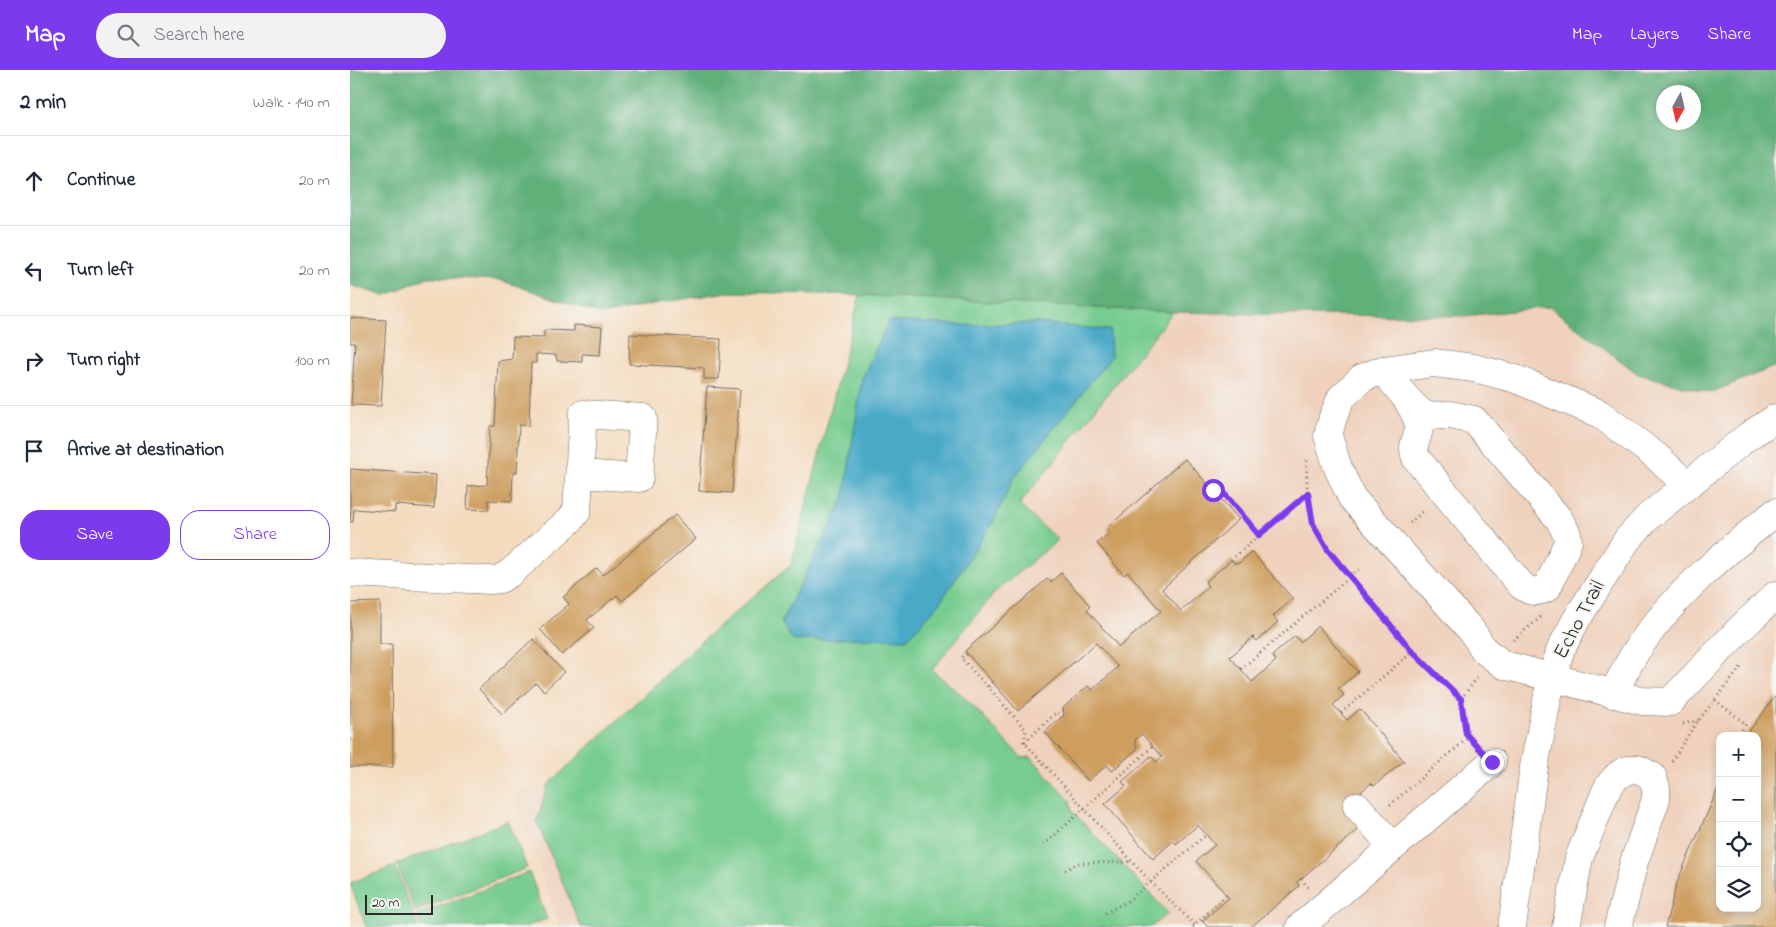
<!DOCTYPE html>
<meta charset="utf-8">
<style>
:root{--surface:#fff;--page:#f2f2f3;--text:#1f2937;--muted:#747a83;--line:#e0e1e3;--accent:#7c3aed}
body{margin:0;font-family:"Indie Flower",sans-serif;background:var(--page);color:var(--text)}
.controls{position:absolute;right:15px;bottom:15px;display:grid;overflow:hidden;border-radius:10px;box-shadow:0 2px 8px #0003}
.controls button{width:45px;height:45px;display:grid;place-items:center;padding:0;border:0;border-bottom:1px solid var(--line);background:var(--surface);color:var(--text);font:25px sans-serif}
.compass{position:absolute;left:1306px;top:15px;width:45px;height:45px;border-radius:50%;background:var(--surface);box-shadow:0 2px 8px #0003;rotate:188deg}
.scale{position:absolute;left:15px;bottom:12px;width:68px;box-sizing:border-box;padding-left:5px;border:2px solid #2b2b2b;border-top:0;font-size:14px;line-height:18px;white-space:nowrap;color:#2b2b2b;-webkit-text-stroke:4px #f6f6f2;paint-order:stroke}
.stop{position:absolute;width:15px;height:15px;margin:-11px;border:4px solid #7c3aed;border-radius:50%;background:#fff}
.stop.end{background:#7c3aed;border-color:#fff;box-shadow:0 1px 5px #0008}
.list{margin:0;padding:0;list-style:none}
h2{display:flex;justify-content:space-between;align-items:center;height:65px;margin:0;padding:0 20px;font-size:21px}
h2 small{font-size:16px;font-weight:400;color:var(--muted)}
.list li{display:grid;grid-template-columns:32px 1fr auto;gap:15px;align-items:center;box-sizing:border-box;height:90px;padding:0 20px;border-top:1px solid var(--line)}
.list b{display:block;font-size:19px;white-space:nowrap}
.list em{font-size:16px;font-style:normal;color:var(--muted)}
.actions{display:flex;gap:10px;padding:15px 20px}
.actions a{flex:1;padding:11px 0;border:1px solid var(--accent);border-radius:20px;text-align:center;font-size:18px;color:var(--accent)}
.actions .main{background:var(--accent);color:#fff}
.icon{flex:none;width:28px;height:28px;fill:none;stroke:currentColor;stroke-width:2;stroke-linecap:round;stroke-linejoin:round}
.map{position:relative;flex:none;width:1426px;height:857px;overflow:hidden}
header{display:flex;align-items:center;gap:30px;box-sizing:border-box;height:70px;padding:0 25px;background:var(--accent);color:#fff}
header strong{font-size:24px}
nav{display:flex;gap:28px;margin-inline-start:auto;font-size:18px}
.search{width:350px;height:45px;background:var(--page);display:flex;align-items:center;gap:12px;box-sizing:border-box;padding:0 18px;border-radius:28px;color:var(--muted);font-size:19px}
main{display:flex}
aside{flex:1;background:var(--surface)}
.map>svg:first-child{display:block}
.built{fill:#efd1bc;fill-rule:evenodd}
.green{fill:#77cc8f;stroke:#517c5d}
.forest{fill:#61b07a;stroke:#466e52;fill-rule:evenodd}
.water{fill:#48a9c7;stroke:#3a6a79}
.building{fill:#ce9e5e}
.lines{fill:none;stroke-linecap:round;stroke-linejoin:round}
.minor-casing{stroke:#71695e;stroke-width:29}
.path{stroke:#71695e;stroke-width:3;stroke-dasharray:1 4;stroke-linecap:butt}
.minor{stroke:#fff;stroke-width:28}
.route{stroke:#7c3aed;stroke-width:6}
.labels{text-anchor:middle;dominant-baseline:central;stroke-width:4;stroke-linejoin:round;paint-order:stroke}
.street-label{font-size:21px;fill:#2b2b2b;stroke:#f6f6f2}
</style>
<header>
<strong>Map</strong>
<div class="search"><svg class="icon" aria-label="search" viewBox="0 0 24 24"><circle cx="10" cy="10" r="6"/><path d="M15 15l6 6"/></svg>Search here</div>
<nav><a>Map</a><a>Layers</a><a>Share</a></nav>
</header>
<main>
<aside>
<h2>2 min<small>Walk · 140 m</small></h2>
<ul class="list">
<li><svg class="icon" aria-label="ahead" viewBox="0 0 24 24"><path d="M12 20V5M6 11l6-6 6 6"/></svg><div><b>Continue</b></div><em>20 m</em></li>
<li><svg class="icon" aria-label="left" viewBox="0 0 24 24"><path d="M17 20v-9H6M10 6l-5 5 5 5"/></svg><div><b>Turn left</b></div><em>20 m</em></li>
<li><svg class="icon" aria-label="right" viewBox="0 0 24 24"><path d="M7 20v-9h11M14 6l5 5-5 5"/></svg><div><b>Turn right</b></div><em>100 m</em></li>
<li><svg class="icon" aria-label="arrive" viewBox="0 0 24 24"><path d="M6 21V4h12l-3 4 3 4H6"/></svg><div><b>Arrive at destination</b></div></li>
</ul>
<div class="actions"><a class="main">Save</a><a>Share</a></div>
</aside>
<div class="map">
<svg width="1426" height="857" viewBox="0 0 1426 857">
<rect width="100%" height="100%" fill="#f6f6f2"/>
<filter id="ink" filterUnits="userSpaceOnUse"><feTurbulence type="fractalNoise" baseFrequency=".02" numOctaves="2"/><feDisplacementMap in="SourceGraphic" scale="10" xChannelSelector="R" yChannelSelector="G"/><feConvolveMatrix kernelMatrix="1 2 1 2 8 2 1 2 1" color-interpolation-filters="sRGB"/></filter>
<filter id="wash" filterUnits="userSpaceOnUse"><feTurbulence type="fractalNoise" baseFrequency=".0096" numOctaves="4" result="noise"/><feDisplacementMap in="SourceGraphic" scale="20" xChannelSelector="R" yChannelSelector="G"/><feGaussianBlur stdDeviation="1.12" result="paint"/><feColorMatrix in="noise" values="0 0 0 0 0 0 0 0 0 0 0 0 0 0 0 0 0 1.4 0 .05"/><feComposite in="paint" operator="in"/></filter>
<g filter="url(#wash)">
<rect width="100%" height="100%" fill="#f4dbbe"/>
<path class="built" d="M 510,225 L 823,242 L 943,245 L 1115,246 L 1200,237 L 1288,304 L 1360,323 L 1426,296 L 1426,857 L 210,857 L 164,723 L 198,715 L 353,570 L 441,495 ZM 1370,666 L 1407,666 L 1407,838 L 1370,838 Z"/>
<g class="green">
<polygon points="510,225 823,242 669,435 708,470 645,522 582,600 613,626 672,688 681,687 720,731 722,741 818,843 801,857 231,857 187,752 198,715 353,570 441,495"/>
<polygon points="158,751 177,798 65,841 47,794"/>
<polygon points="45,796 68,857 16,857 0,813"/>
<polygon points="179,802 197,849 175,857 71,857 67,845"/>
</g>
<path class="forest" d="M 0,0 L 1426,0 L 1426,296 L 1360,323 L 1288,304 L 1200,237 L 1115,246 L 943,245 L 823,242 L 510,225 L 378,222 L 308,233 L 252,245 L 150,210 L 78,207 L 34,226 L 0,215 ZM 1314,22 L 1344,22 L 1344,52 L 1314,52 Z"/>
<polygon class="water" points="539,251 616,255 686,253 760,260 761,287 664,408 643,452 589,534 557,569 512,568 443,571 431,552 494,428 512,308"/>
<g id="blocks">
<g class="building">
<polygon points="0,248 36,250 31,336 1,335 5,273 0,273"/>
<polygon points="224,255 252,257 250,285 232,284 232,292 207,291 206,285 186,284 186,293 181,293 179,356 169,355 167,402 163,402 162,431 138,430 138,440 117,439 118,416 137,415 140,356 145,356 148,291 162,289 163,267 194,268 194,260 224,261"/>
<polygon points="280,264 371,269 369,309 354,309 354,298 279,294"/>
<polygon points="357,317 390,319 382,423 349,421"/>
<polygon points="835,389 889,449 812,519 831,541 858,517 855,512 881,490 885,493 889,493 902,482 943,529 923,546 928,552 907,571 903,567 880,587 902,612 926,591 922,586 945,566 950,572 968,556 1008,602 988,619 994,625 983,635 997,650 1010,639 1054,691 1024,716 1021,713 1006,726 1016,753 947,812 949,816 901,857 858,857 852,851 879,828 846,791 865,775 848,755 826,774 823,771 803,789 755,734 776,716 772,712 801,686 806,692 812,687 792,664 785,670 787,679 762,701 757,695 738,711 695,662 714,645 713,638 738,616 742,620 768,597 746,573 668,641 615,581 697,509 701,512 711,503 740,536 737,540 769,577 811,541 778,502 774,505 747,473 759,463 757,458"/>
<polygon points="0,399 86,405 84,438 45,435 45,442 4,439 3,452 0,452"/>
<polygon points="325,445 346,469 272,531 267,525 237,550 244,558 212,585 190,559 219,534 213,527 247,498 253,505"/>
<polygon points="30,532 30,574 42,574 43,697 0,697 0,533"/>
<polygon points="183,569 214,602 194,621 186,613 152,644 129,619"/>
<polygon points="1426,626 1426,857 1315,857 1327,812 1370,714 1370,838 1407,838 1407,666 1395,666"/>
</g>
</g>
</g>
<g filter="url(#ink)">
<use href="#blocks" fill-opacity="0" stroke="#71695e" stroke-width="1"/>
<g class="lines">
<defs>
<g id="minor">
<path d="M 1033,300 L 1057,329 L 1074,346 L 1100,345 L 1124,350 L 1209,449 L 1217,464 L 1218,472 L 1197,518 C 1186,523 1180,522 1171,515 L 1066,388 C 1060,373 1069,369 1069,356 C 1068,347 1061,337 1057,329"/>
<polyline points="1337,415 1307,387 1250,344 1166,309 1124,298 1084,293 1033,300 1012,308 991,328 983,347 978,366 988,398 1002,428 1121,560 1135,581 1154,595 1292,631 1320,632 1390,559 1426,525"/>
<polyline points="0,503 140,510 150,509 160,503 221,449 227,441 233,344 293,348 289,408 230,404"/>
<path d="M 1263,624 C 1270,610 1277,596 1285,583 C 1321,527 1374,483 1426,442"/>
<polyline points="1007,736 1043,777"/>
<polyline points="950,857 1142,692"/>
<polyline points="1162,857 1184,697 1199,620 1210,581 1226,550 1277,470 1298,447 1397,367 1426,348"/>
<path d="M 1216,857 L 1229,788 L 1256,721 C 1262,710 1272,698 1287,699 C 1292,700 1297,704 1302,706 L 1306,718 L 1306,729 L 1284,792 L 1268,857"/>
</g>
</defs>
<use href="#minor" class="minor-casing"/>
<g class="path">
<polyline points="863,420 868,416 909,465"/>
<polyline points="1060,453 1073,441"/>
<polyline points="885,493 881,490 957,424"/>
<polyline points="1009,499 1000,507 1063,581"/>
<polyline points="1163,570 1191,547"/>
<polyline points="617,584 611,588 638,617"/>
<path d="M 891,599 L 1000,507 C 963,463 955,445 957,387"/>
<polyline points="642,612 638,617 676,660 674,672 798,809 847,857"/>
<polyline points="1365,630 1396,654 1388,666"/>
<polyline points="991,643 1063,581 1111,629"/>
<polyline points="1333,654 1349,650"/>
<polyline points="675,672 707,642 711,647"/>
<polyline points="1126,674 1116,664 1111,629 1129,605"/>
<polyline points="1322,691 1344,656 1392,596"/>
<polyline points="1040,735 1119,667"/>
<polyline points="694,775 803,676"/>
<polyline points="715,800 728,793 781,792"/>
<polyline points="951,809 959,818"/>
<polyline points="755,843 778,831 856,765"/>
<polyline points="843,857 876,825"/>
</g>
<use href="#minor" class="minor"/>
</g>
</g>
<g class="lines" filter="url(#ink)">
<polyline class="route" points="863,420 868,416 909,465 958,423 963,454 978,480 1062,581 1111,629 1116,664 1142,692"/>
</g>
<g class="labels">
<g class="street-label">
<text transform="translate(1230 550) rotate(-62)">Echo Trail</text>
</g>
</g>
</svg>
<div class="controls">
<button>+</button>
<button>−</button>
<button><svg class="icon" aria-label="locate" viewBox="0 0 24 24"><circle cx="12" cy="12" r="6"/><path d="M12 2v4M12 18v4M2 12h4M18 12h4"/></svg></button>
<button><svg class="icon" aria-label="layers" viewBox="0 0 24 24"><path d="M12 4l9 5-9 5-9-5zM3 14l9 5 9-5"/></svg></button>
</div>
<svg class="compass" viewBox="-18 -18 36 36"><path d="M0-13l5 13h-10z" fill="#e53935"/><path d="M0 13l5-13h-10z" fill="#747a83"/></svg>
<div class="scale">20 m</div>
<div class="stop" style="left:863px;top:420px"></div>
<div class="stop end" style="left:1142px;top:692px"></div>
</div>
</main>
